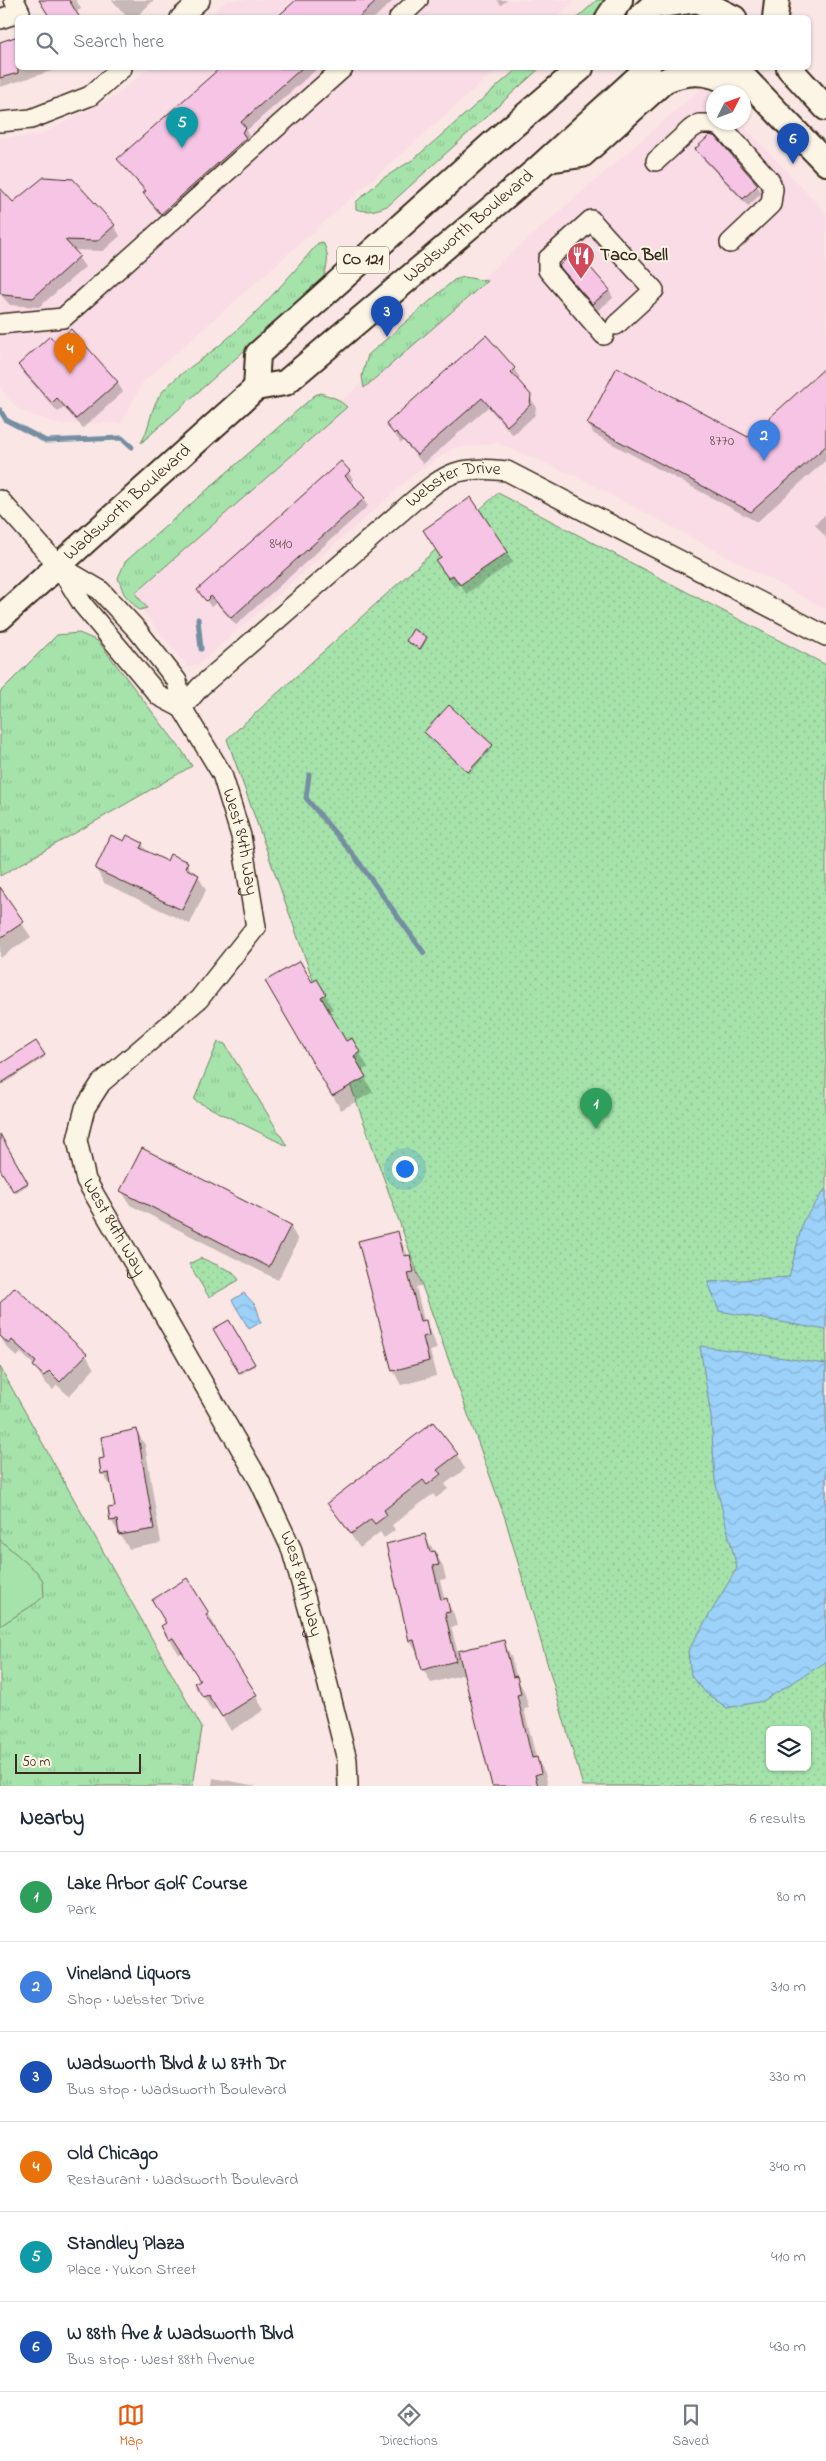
<!DOCTYPE html>
<meta charset="utf-8">
<style>
:root{--surface:#fff;--page:#f6f6f7;--text:#1f2937;--muted:#747a83;--line:#e0e1e3;--accent:#ea580c}
body{margin:0;font-family:"Indie Flower",sans-serif;background:var(--page);color:var(--text)}
.controls{position:absolute;right:15px;bottom:15px;display:grid;overflow:hidden;border-radius:8px;box-shadow:0 1px 4px #0004}
.controls button{width:45px;height:45px;display:grid;place-items:center;padding:0;border:0;border-bottom:1px solid var(--line);background:var(--surface);color:var(--text);font:25px sans-serif}
.compass{position:absolute;left:706px;top:85px;width:45px;height:45px;border-radius:50%;background:var(--surface);box-shadow:0 1px 4px #0004;rotate:48deg}
.scale{position:absolute;left:15px;bottom:12px;width:126px;box-sizing:border-box;padding-left:5px;border:2px solid #3b2a1e;border-top:0;font-size:14px;line-height:18px;white-space:nowrap;color:#3b2a1e;-webkit-text-stroke:4px #fcf5e5;paint-order:stroke}
.you{position:absolute;left:404px;top:1168px;width:18px;height:18px;margin:-12px;border:4px solid #fff;border-radius:50%;background:#1a73e8;box-shadow:0 0 0 8px #1a73e833}
.badge{display:grid;place-items:center;width:32px;height:32px;border-radius:50%;background:var(--accent);color:#fff;font-size:16px;font-weight:700}
.pin{position:absolute;translate:-50% -41px;filter:drop-shadow(0 1px 2px #0008)}
.pin::after{content:'';position:absolute;top:26px;width:18px;height:15px;background:inherit;clip-path:polygon(0 0,100% 0,50% 100%)}
.list{margin:0;padding:0;list-style:none}
h2{display:flex;justify-content:space-between;align-items:center;height:65px;margin:0;padding:0 20px;font-size:21px}
h2 small{font-size:16px;font-weight:400;color:var(--muted)}
.list li{display:grid;grid-template-columns:32px 1fr auto;gap:15px;align-items:center;box-sizing:border-box;height:90px;padding:0 20px;border-top:1px solid var(--line)}
.list b{display:block;font-size:19px;white-space:nowrap}
.list p{margin:0;font-size:16px;white-space:nowrap;color:var(--muted)}
.list em{font-size:16px;font-style:normal;color:var(--muted)}
.icon{flex:none;width:28px;height:28px;fill:none;stroke:currentColor;stroke-width:2;stroke-linecap:round;stroke-linejoin:round}
.map{position:relative;flex:none;width:826px;height:1786px;overflow:hidden}
.search{position:absolute;background:var(--surface);box-shadow:0 1px 4px #0004;left:15px;right:15px;top:15px;height:55px;display:flex;align-items:center;gap:12px;box-sizing:border-box;padding:0 18px;border-radius:8px;color:var(--muted);font-size:19px}
.sheet{height:605px;background:var(--surface)}
nav{display:flex;justify-content:space-around;align-items:center;box-sizing:border-box;height:70px;border-top:1px solid var(--line);background:var(--surface);font-size:14px;color:var(--muted)}
nav a{display:grid;justify-items:center;gap:2px}
nav .on{color:var(--accent)}
.map>svg:first-child{display:block}
.built{fill:#f9dce5}
.grass{fill:url(#grass-tufts);stroke:#708664}
.park{fill:url(#park-dots);stroke:#708664;fill-rule:evenodd}
.pitch{fill:#a5e3ab;stroke:#708664}
.water{fill:url(#water-waves);stroke:#758ea2}
.shadow{fill:#0003}
.lines{fill:none;stroke-linecap:round;stroke-linejoin:round}
.stream{stroke:#758ea2;stroke-width:5}
.building{fill:#f6c4e4;stroke:#3b2a1e}
.minor-casing{stroke:#3b2a1e;stroke-width:22}
.major-casing{stroke:#3b2a1e;stroke-width:28}
.minor{stroke:#fcf5e5;stroke-width:19}
.major{stroke:#fcf5e5;stroke-width:24}
.labels{text-anchor:middle;dominant-baseline:central;stroke-width:4;stroke-linejoin:round;paint-order:stroke}
.number-label{font-size:15px;fill:#6a5050}
.shield{fill:#fcf5e5;stroke:#75675a;stroke-width:1}
.shield-label{font-size:16px;font-weight:bold;fill:#3b2a1e}
.street-label{font-size:18px;fill:#3b2a1e;stroke:#fcf5e5}
.poi-label{font-size:18px;font-weight:bold;fill:#3b2a1e;stroke:#fcf5e5;text-anchor:start}
</style>
<div class="map">
<svg width="826" height="1786" viewBox="0 0 826 1786">
<defs>
<pattern id="grass-tufts" width="24" height="20" patternUnits="userSpaceOnUse" patternTransform="scale(1.25)"><rect width="24" height="20" fill="#a5e3ab"/><path d="M3 7l-1-3M5 7V3M7 7l1-3M15 17l-1-3M17 17v-4M19 17l1-3" fill="none" stroke="#8fc393"/></pattern>
<pattern id="park-dots" width="8" height="8" patternUnits="userSpaceOnUse" patternTransform="scale(1.25)"><rect width="8" height="8" fill="#a5e3ab"/><path d="M2 2h.1M6 6h.1" fill="none" stroke="#8fc393" stroke-width="1.8" stroke-linecap="round"/></pattern>
<pattern id="water-waves" width="16" height="10" patternUnits="userSpaceOnUse" patternTransform="scale(1.25)"><rect width="16" height="10" fill="#9cd1fa"/><path d="M0 5q4-4 8 0t8 0" fill="none" stroke="#87b4d6"/></pattern>
</defs>
<rect width="100%" height="100%" fill="#fae6e5"/>
<filter id="ink" filterUnits="userSpaceOnUse"><feTurbulence type="fractalNoise" baseFrequency=".02" numOctaves="2"/><feDisplacementMap in="SourceGraphic" scale="10" xChannelSelector="R" yChannelSelector="G"/><feConvolveMatrix kernelMatrix="1 2 1 2 8 2 1 2 1" color-interpolation-filters="sRGB"/></filter>
<g filter="url(#ink)">
<g class="built">
<polygon points="228,0 575,0 555,18 207,18"/>
<polygon points="149,68 498,68 143,382 121,423 58,424 19,410 0,388 0,138 38,136 114,97"/>
<polygon points="705,85 713,94 714,122 741,123 826,213 826,609 576,476 497,443 453,448 412,476 198,665 188,667 125,589"/>
</g>
<g class="grass">
<polygon points="597,0 606,0 594,17 577,18"/>
<path d="M 518,68 L 540,68 L 389,205 C 378,210 368,213 356,209 L 356,202 L 382,179 L 414,159 Z"/>
<path d="M 323,242 C 330,256 328,268 321,282 L 141,443 C 151,426 150,406 163,391 C 179,373 202,360 220,345 C 257,314 288,279 318,243 Z"/>
<polygon points="464,277 487,281 364,388 362,376 368,355 454,280"/>
<polygon points="321,393 337,399 347,407 135,593 147,608 139,610 124,594 118,578 125,562 315,395"/>
<polygon points="79,633 98,641 183,752 192,766 0,876 0,692 57,635"/>
<polygon points="218,1042 225,1044 287,1146 194,1100"/>
<polygon points="0,1367 202,1728 193,1786 0,1786"/>
</g>
<g class="park">
<path d="M 498,493 L 826,665 L 826,1786 L 583,1786 L 505,1518 L 227,739 ZM 770,1730 L 807,1730 L 807,1767 L 770,1767 Z"/>
<polygon points="201,1258 233,1272 239,1280 209,1297 189,1264"/>
</g>
<polygon class="pitch" points="0,1540 37,1572 43,1581 44,1596 36,1603 0,1626"/>
<g class="water">
<polygon points="826,1188 826,1330 719,1311 708,1282 789,1277 803,1221"/>
<polygon points="244,1293 256,1306 261,1322 249,1329 232,1300"/>
<polygon points="700,1346 826,1364 826,1662 763,1701 727,1708 706,1693 691,1676 688,1651 737,1568 715,1481 711,1417"/>
</g>
<g class="shadow">
<polygon points="41,0 76,0 81,9 75,13"/>
<polygon points="112,0 154,0 135,18 128,18"/>
<polygon points="298,0 394,0 374,18 278,18"/>
<polygon points="497,0 507,0 501,5"/>
<polygon points="0,43 18,68 61,68 0,87"/>
<polygon points="222,68 318,68 246,131 251,139 167,223 150,203 145,192 119,159"/>
<polygon points="697,150 757,186 762,193 748,206 701,157"/>
<polygon points="73,180 114,226 120,236 103,251 73,250 85,267 39,307 10,305 0,294 0,190 12,203"/>
<polygon points="561,266 609,290 613,298 597,311"/>
<polygon points="486,337 514,369 520,378 517,381 536,406 535,415 513,435 488,407 423,464 403,441 401,443 387,424"/>
<polygon points="55,344 117,382 123,392 83,428 64,408 58,412 25,375 19,365"/>
<polygon points="826,369 826,460 757,522 594,434 588,424 748,439"/>
<polygon points="341,463 353,479 350,483 368,506 236,625 216,603 211,607 199,590"/>
<polygon points="471,499 513,562 466,594 460,584 454,587 438,562 443,559"/>
<polygon points="826,514 826,538 815,524"/>
<polygon points="426,638 427,640 421,650 408,641"/>
<polygon points="425,732 492,746 493,748 469,774"/>
<polygon points="125,843 142,844 148,853 168,862 187,863 193,874 198,876 206,890 190,924 104,883 96,869"/>
<polygon points="0,891 31,937 0,958"/>
<polygon points="317,981 333,1009 328,1012 346,1043 352,1040 368,1067 361,1071 373,1092 341,1110 267,982 312,984"/>
<polygon points="35,1043 45,1057 0,1086 0,1065"/>
<polygon points="0,1137 28,1185 15,1193 0,1167"/>
<polygon points="122,1191 290,1226 298,1240 278,1280 130,1205"/>
<polygon points="397,1232 408,1256 417,1271 421,1286 416,1287 424,1321 433,1336 437,1349 430,1351 436,1376 401,1385 393,1370"/>
<polygon points="0,1305 86,1355 94,1369 69,1396 57,1385 53,1390 43,1380 35,1366 21,1353 17,1357 6,1346 0,1336"/>
<polygon points="229,1322 255,1366 241,1374 215,1330"/>
<polygon points="136,1430 145,1445 161,1543 129,1549 111,1520 116,1508 112,1488 103,1474 100,1460 106,1459"/>
<polygon points="457,1455 465,1469 445,1484 448,1489 436,1498 433,1494 392,1525 395,1530 384,1538 380,1532 360,1548 329,1504"/>
<polygon points="425,1536 443,1566 446,1579 440,1580 445,1600 454,1614 457,1626 451,1627 458,1653 503,1642 511,1656 517,1678 524,1691 529,1708 524,1709 536,1757 545,1773 548,1786 493,1786 465,1674 431,1683 423,1669 418,1654 410,1641"/>
<polygon points="208,1613 216,1628 214,1629 264,1710 231,1731 217,1708 212,1711 196,1684 201,1680 183,1652 179,1654 162,1627"/>
<polygon points="213,1778 257,1786 258,1786 212,1786"/>
</g>
<g class="lines">
<g class="stream">
<polyline points="0,410 6,420 46,441 122,438 132,447"/>
<polyline points="198,619 201,649"/>
<polyline points="309,775 306,798 355,857 424,953"/>
</g>
</g>
<g class="building">
<polygon points="39,0 69,0 80,18 50,18"/>
<polygon points="296,0 378,0 358,18 276,18"/>
<polygon points="18,36 18,73 0,78 0,42"/>
<polygon points="220,68 302,68 241,122 246,128 242,132 246,138 161,214 143,193 146,191 117,159"/>
<polygon points="710,135 716,137 758,185 743,199 695,149"/>
<polygon points="44,177 73,179 115,225 97,241 65,240 80,256 33,298 3,295 0,292 0,188 13,202"/>
<polygon points="575,250 610,290 592,304 559,266"/>
<polygon points="71,329 118,382 76,419 57,398 52,403 18,365 50,336 55,342"/>
<polygon points="486,335 515,368 511,372 531,395 530,405 507,426 482,398 417,455 396,432 394,434 386,424"/>
<polygon points="617,367 748,437 826,367 826,446 751,512 587,424"/>
<polygon points="341,461 350,471 345,476 365,498 231,618 211,596 206,601 197,590"/>
<polygon points="471,497 508,552 460,585 453,575 448,578 436,561 441,558 423,530"/>
<polygon points="413,629 427,637 420,649 406,641"/>
<polygon points="449,705 493,745 468,772 424,732"/>
<polygon points="111,835 124,841 127,835 143,843 140,848 167,861 170,854 188,862 185,868 199,875 182,910 95,869"/>
<polygon points="0,887 24,922 0,938"/>
<polygon points="300,961 312,982 317,979 326,994 321,997 346,1041 352,1038 360,1052 354,1056 366,1077 332,1096 265,981"/>
<polygon points="36,1041 45,1055 0,1084 0,1064"/>
<polygon points="0,1134 28,1183 13,1191 0,1169"/>
<polygon points="142,1148 291,1225 269,1267 120,1191"/>
<polygon points="398,1231 404,1256 410,1255 414,1272 408,1273 420,1321 426,1320 429,1335 423,1337 429,1361 392,1371 358,1241"/>
<polygon points="15,1287 87,1354 60,1382 49,1371 44,1376 33,1366 36,1362 12,1340 9,1344 0,1336 0,1303"/>
<polygon points="229,1320 255,1364 239,1373 213,1329"/>
<polygon points="433,1422 458,1454 437,1470 441,1474 427,1485 423,1480 384,1510 387,1515 375,1524 371,1519 351,1534 327,1503"/>
<polygon points="137,1429 154,1529 119,1535 117,1520 110,1521 108,1508 115,1507 109,1473 101,1474 99,1459 104,1458 101,1437"/>
<polygon points="425,1534 430,1552 435,1551 439,1565 433,1566 441,1600 447,1598 450,1612 445,1613 456,1661 422,1670 414,1640 409,1641 386,1544"/>
<polygon points="187,1578 209,1613 206,1615 257,1695 222,1717 208,1695 203,1697 194,1683 200,1680 173,1638 169,1640 161,1626 166,1623 152,1600"/>
<polygon points="504,1640 513,1677 517,1676 521,1694 517,1695 532,1758 537,1757 541,1773 535,1775 538,1786 492,1786 458,1651"/>
</g>
<g class="lines">
<defs>
<g id="minor">
<polyline points="180,18 200,0"/>
<polyline points="399,18 418,0"/>
<polyline points="0,19 20,12 14,0"/>
<polyline points="0,122 31,119 90,96 122,68"/>
<polyline points="656,161 691,129 699,124 713,124 722,127 770,181 773,189 771,204 730,243"/>
<polyline points="0,324 63,318 343,68"/>
<polyline points="604,335 548,270 548,259 591,220 654,290 616,325"/>
<polyline points="0,500 59,566 83,605 159,696 182,708"/>
<path id="s1" d="M 59,566 L 100,590 L 138,631 L 177,681 L 182,708 L 222,774 L 241,836 L 256,927 L 199,999 L 101,1083 L 85,1108 L 77,1140 L 86,1180 L 260,1482 L 291,1548 L 311,1618 L 347,1760 L 348,1786"/>
<path id="s2" d="M 182,708 L 200,687 L 411,503 C 449,471 457,466 507,471 L 826,636"/>
</g>
<g id="major">
<polyline points="698,0 734,18"/>
<polyline points="608,18 620,0"/>
<polyline points="639,18 652,6 698,0"/>
<polyline points="775,18 777,0"/>
<polyline points="735,68 826,163"/>
<polyline points="789,68 826,108"/>
<path d="M 548,160 L 582,155 L 664,81 C 691,68 719,71 740,92"/>
<polyline points="256,388 258,354 493,143 581,68"/>
<path id="s3" d="M 0,618 L 256,388 L 285,383 L 534,172 L 648,68"/>
</g>
</defs>
<use href="#minor" class="minor-casing"/>
<use href="#major" class="major-casing"/>
<use href="#minor" class="minor"/>
<use href="#major" class="major"/>
</g>
</g>
<defs>
<symbol id="restaurant-pin" viewBox="-11 -11 22 30"><path d="M0 17L-7.5 6A9.5 9.5 0 1 1 7.5 6Z" fill="#d1495b" stroke="#fcf5e5"/><path d="M-5-6h1v4h1v-4h1v4h1v-4h1v5L-1.5 .5V6h-2V.5L-5-1ZM5-6V6H3V1.5H1.5Q1.5-4 5-6Z" fill="#fff"/></symbol>
</defs>
<g fill-rule="evenodd">
<use href="#restaurant-pin" x="565" y="240" width="32" height="43"/>
</g>
<g class="labels">
<g class="number-label">
<text x="722" y="441">8770</text>
<text x="281" y="544">8410</text>
</g>
<rect class="shield" x="337" y="246.5" width="52" height="27" rx="4"/>
<g class="shield-label">
<text x="363" y="260">CO 121</text>
</g>
<g class="street-label">
<text stroke="none"><textPath href="#s3" startOffset="615">Wadsworth Boulevard</textPath></text>
<text stroke="none"><textPath href="#s2" startOffset="356">Webster Drive</textPath></text>
<text stroke="none"><textPath href="#s3" startOffset="172">Wadsworth Boulevard</textPath></text>
<text stroke="none"><textPath href="#s1" startOffset="342">West 84th Way</textPath></text>
<text stroke="none"><textPath href="#s1" startOffset="808">West 84th Way</textPath></text>
<text stroke="none"><textPath href="#s1" startOffset="1212">West 84th Way</textPath></text>
</g>
<g class="poi-label">
<text x="600" y="256">Taco Bell</text>
</g>
</g>
</svg>
<div class="controls">
<button><svg class="icon" aria-label="layers" viewBox="0 0 24 24"><path d="M12 4l9 5-9 5-9-5zM3 14l9 5 9-5"/></svg></button>
</div>
<svg class="compass" viewBox="-18 -18 36 36"><path d="M0-13l5 13h-10z" fill="#e53935"/><path d="M0 13l5-13h-10z" fill="#747a83"/></svg>
<div class="scale">50 m</div>
<div class="you"></div>
<div class="pin badge" style="left:596px;top:1129px;background:#2e9e5b">1</div>
<div class="pin badge" style="left:764px;top:461px;background:#3f7fe0">2</div>
<div class="pin badge" style="left:387px;top:337px;background:#1a4fb4">3</div>
<div class="pin badge" style="left:70px;top:374px;background:#e8710a">4</div>
<div class="pin badge" style="left:182px;top:148px;background:#0f9aa8">5</div>
<div class="pin badge" style="left:793px;top:164px;background:#1a4fb4">6</div>
<div class="search"><svg class="icon" aria-label="search" viewBox="0 0 24 24"><circle cx="10" cy="10" r="6"/><path d="M15 15l6 6"/></svg>Search here</div>
</div>
<section class="sheet">
<h2>Nearby<small>6 results</small></h2>
<ul class="list">
<li><span class="badge" style="background:#2e9e5b">1</span><div><b>Lake Arbor Golf Course</b><p>Park</p></div><em>80 m</em></li>
<li><span class="badge" style="background:#3f7fe0">2</span><div><b>Vineland Liquors</b><p>Shop · Webster Drive</p></div><em>310 m</em></li>
<li><span class="badge" style="background:#1a4fb4">3</span><div><b>Wadsworth Blvd &amp; W 87th Dr</b><p>Bus stop · Wadsworth Boulevard</p></div><em>330 m</em></li>
<li><span class="badge" style="background:#e8710a">4</span><div><b>Old Chicago</b><p>Restaurant · Wadsworth Boulevard</p></div><em>340 m</em></li>
<li><span class="badge" style="background:#0f9aa8">5</span><div><b>Standley Plaza</b><p>Place · Yukon Street</p></div><em>410 m</em></li>
<li><span class="badge" style="background:#1a4fb4">6</span><div><b>W 88th Ave &amp; Wadsworth Blvd</b><p>Bus stop · West 88th Avenue</p></div><em>430 m</em></li>
</ul>
</section>
<nav>
<a class="on"><svg class="icon" aria-label="map" viewBox="0 0 24 24"><path d="M3 6l6-2 6 2 6-2v14l-6 2-6-2-6 2zM9 4v14M15 6v14"/></svg>Map</a>
<a><svg class="icon" aria-label="directions" viewBox="0 0 24 24"><path d="M12 3l9 9-9 9-9-9zM9 14v-3h6M13 9l2 2-2 2"/></svg>Directions</a>
<a><svg class="icon" aria-label="saved" viewBox="0 0 24 24"><path d="M7 4h10v16l-5-4-5 4z"/></svg>Saved</a>
</nav>
